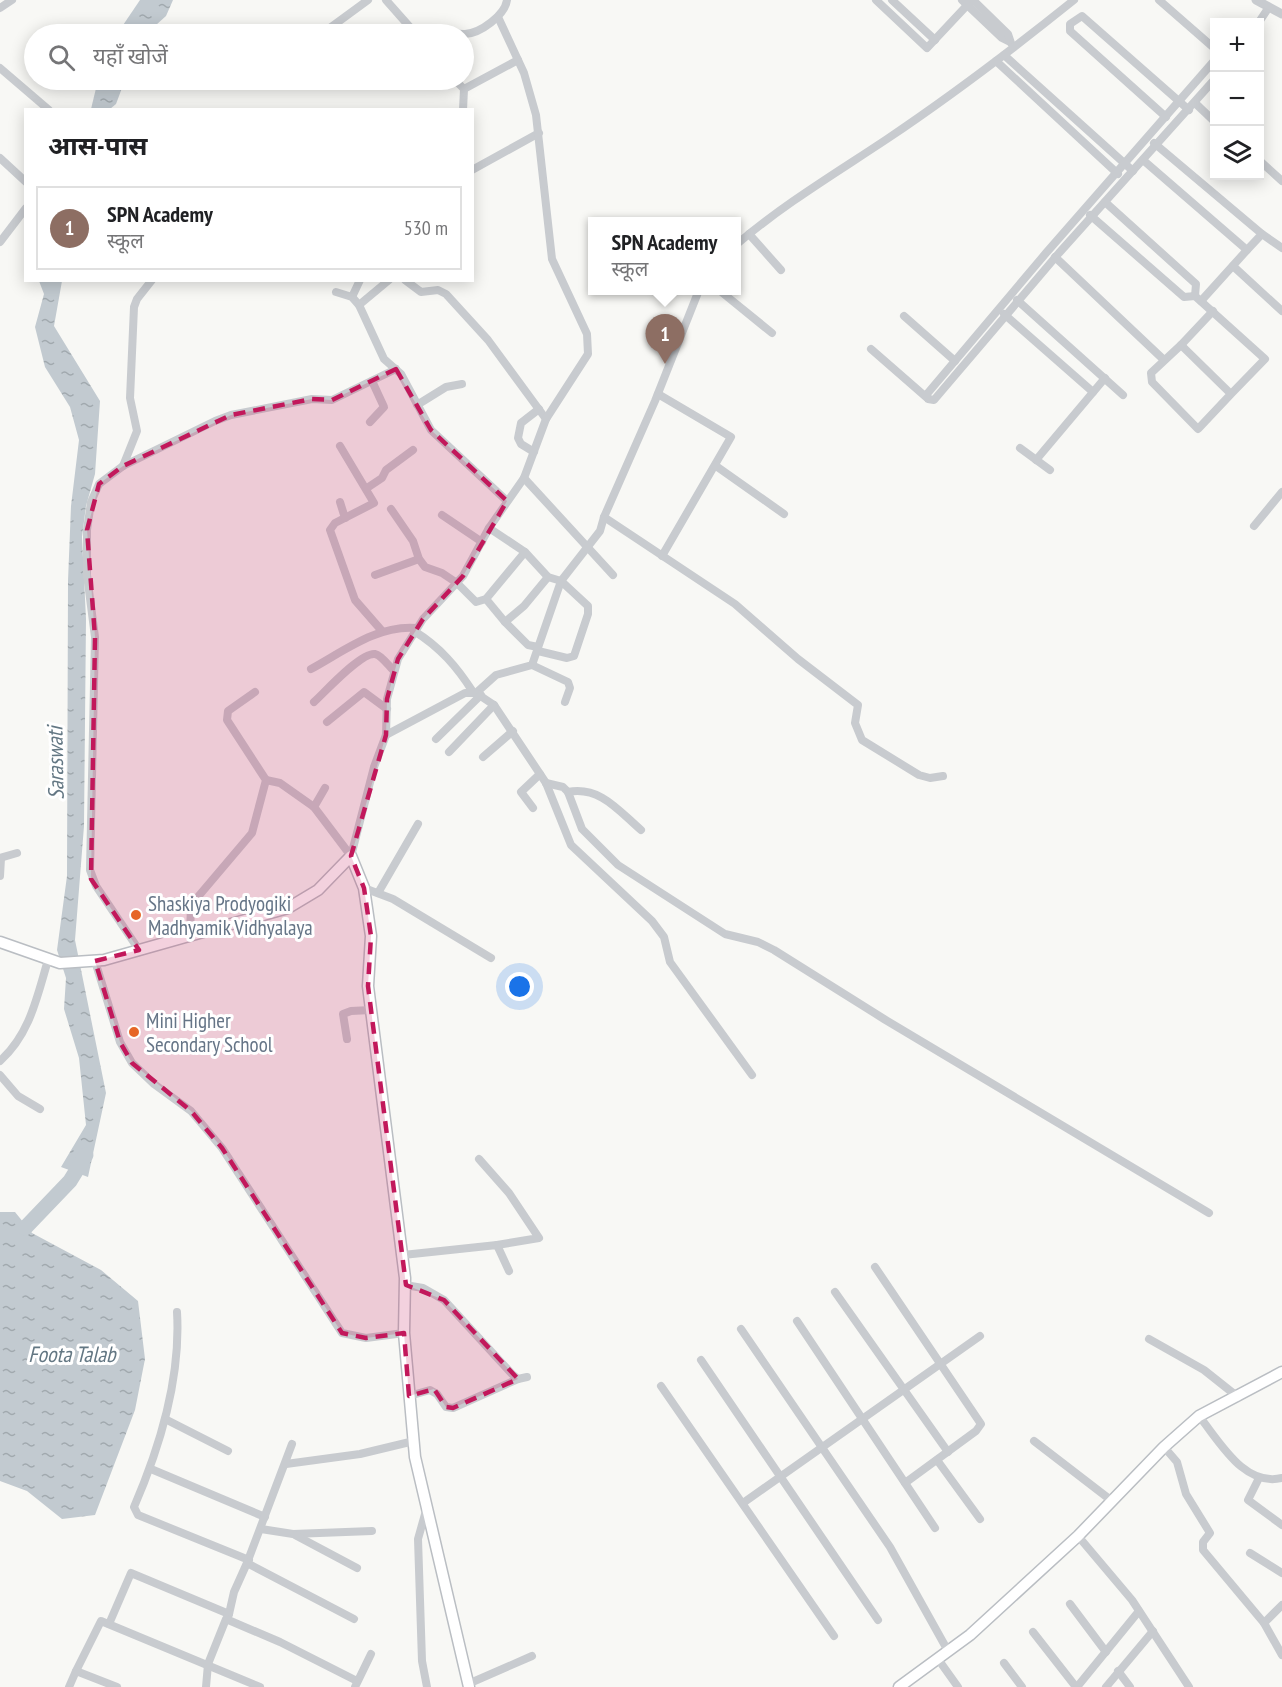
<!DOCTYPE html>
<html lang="hi">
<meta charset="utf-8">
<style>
:root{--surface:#fff;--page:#f2f2f2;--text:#202124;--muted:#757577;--line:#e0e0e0;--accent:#e66627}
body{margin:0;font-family:"PT Sans Narrow","Noto Sans Devanagari",sans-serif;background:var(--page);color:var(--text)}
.controls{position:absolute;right:18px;top:18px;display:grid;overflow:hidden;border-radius:0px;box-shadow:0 3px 15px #0003}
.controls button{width:54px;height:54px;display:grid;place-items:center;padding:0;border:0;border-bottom:2px solid var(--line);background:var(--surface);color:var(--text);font:30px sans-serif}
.you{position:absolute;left:520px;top:987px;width:21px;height:21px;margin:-15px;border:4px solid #fff;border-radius:50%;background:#1a73e8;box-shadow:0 0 0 9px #1a73e833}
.badge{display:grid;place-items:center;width:39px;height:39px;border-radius:50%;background:var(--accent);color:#fff;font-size:20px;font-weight:700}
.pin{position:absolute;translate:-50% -50px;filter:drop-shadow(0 2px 3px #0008)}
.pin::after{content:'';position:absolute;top:32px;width:21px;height:18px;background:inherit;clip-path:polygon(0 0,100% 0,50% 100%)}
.popup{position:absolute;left:588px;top:217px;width:153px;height:78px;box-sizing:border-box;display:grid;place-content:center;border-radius:0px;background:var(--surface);filter:drop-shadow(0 2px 4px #0005);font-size:20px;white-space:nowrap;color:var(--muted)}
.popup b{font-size:22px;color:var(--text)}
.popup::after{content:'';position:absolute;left:50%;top:100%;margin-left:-12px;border:12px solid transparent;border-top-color:var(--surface)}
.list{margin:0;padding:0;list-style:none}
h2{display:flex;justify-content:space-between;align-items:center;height:78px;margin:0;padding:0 24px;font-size:26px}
h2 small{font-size:20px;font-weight:400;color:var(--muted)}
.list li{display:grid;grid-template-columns:39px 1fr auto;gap:18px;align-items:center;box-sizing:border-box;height:84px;margin:0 12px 12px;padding:0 12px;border:2px solid var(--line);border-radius:0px}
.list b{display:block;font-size:22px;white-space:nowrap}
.list p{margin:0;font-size:20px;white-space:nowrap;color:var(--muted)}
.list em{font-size:20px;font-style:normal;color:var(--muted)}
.icon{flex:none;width:33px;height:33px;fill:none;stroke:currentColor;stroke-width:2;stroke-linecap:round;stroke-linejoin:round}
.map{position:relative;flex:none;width:1282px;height:1687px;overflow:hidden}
.search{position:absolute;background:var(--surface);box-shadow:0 3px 15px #0003;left:24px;top:24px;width:450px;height:66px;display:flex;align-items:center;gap:15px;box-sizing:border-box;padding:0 21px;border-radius:33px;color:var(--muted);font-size:22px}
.panel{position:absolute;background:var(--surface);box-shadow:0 3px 15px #0003;left:24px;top:108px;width:450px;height:174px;border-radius:0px}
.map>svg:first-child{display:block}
.water{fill:url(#water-ripples)}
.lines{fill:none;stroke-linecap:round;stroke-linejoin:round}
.river{stroke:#c2cad0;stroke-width:15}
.secondary-casing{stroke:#babec3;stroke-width:13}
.minor{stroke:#c8cbcf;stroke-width:8}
.tertiary{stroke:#c8cbcf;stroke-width:9}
.secondary{stroke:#fff;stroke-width:10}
.marked{fill:#c2185b;fill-opacity:0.2;stroke:#c2185b;stroke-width:4.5;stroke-dasharray:12 8;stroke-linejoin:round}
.poi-dot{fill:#e66627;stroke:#fff;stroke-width:2}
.labels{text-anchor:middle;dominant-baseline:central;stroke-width:6;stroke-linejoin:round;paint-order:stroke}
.poi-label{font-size:21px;fill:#667587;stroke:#fff;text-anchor:start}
.water-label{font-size:22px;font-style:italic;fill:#637783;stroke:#fff}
</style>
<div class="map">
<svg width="1282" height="1687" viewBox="0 0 1282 1687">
<defs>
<pattern id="water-ripples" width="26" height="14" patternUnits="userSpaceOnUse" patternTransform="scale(1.5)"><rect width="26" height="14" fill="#c2cad0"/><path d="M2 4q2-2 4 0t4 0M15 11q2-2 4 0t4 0" fill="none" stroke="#a1a9ae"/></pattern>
</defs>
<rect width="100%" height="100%" fill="#f8f8f5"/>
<g class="water">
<polygon points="140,0 173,0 166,16 146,34 117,34"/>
<polygon points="98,80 125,80 116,104 110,109 91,109"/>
<polygon points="39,281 62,281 54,326 100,401 95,474 86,506 82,537 86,619 84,826 75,940 106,1093 88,1177 61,1167 86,1125 79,1058 64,1009 66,978 57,950 67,876 68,581 71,506 79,440 70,407 45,367 35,327 44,294"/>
<polygon points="0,1212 15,1212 32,1233 101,1270 138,1301 145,1359 135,1410 95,1515 62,1519 27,1491 0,1481"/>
</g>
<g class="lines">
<polyline class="river" points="25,1228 70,1181 86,1155"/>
<defs>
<g id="secondary">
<polyline points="0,942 60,963 104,960 288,908 318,890 351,856 364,888 371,936 368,986 405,1278 404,1333 415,1457 469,1687"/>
<polyline points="899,1687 970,1635 1078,1536 1164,1447 1199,1416 1282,1372"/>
</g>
</defs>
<use href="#secondary" class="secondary-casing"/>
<g class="minor">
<polyline points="386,0 416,34"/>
<polyline points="876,0 927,48 972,0"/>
<polyline points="892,0 935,40"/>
<polyline points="962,0 1002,38 1010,42"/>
<polyline points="973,0 1008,34 1011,43"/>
<polyline points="1159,0 1214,48"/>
<polyline points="0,8 12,0"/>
<polyline points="1259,22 1269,7"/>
<polyline points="323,33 368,0"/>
<path d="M 420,34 C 444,24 445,35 465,34 C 481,33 505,15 507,0"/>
<polyline points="1004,55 1133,171"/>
<polyline points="996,61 1118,174"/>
<polyline points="1214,61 1046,253 927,394 928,399 934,400 1059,253 1214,80"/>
<polyline points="0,68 49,110"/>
<polyline points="455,80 464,89"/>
<polyline points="1195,103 1214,121"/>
<polyline points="463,110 464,89 518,60"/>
<polyline points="1166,117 1070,31 1070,24 1082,16 1189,110"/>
<polyline points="0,158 26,182"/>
<polyline points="1143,160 1247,250 1262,234 1154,143"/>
<polyline points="1260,161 1282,181"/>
<polyline points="472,170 539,133"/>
<polyline points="1105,202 1196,284 1195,296"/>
<polyline points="1090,215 1184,297 1195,296 1265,359 1231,394 1181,345 1151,373 1152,382 1198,429 1231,394"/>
<polyline points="749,234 781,270"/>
<polyline points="1262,234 1282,248"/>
<polyline points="0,242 26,208"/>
<path d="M 737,244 C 784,204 836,173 887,139 C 951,96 1013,49 1074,0"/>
<polyline points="1055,257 1164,360"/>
<polyline points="1233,266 1282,311"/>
<polyline points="405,280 421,292 438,290 446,294 488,340 546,419"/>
<polyline points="719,290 772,333"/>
<polyline points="336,292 352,297 359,305 384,359 401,374 431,430 507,501"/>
<polyline points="352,297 360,280"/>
<polyline points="1017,300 1123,395"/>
<polyline points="1201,301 1247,250"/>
<polyline points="359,305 389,280"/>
<polyline points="1004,314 1093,392"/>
<polyline points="904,316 955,361"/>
<polyline points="1181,345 1213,311"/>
<polyline points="871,349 926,397"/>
<polyline points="658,394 731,437 662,556"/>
<polyline points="417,405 446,387 462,384"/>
<polyline points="370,422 384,407 372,381"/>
<polyline points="340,446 374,503 335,523 330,530 355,600 382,631"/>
<polyline points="1020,448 1050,470"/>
<polyline points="534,452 521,444 518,438 521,423 539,409"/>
<polyline points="1036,460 1105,378"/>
<polyline points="123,466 137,431 130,398 134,307 137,299 152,280"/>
<polyline points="716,466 784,514"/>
<polyline points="524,478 613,575"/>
<polyline points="367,488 382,478 386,470 413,450"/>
<polyline points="340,502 345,518"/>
<polyline points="391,509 413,541 419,559 425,567 442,573 457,583 476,602 486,599 525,552"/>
<polyline points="442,515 482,542"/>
<polyline points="604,517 735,604 798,659 858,705 855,723 862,740 919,775 930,778 943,776"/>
<polyline points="1254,526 1282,492"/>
<polyline points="489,528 525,552 548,577 561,581 588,606 588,614 574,656 567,658 538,651"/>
<polyline points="375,575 419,559"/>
<polyline points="486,599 505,622"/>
<path d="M 414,631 C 440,647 457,667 473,692"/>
<polyline points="538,647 528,645 505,622 524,606 548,577"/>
<polyline points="532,665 568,682 570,688 565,702"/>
<path d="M 311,669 C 344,651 377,625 416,628"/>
<polyline points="476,693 496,675 532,665 561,581 600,531 604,517 655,401 699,290"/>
<path d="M 314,702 C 325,692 361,652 375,654 C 381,655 389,666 393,670"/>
<polyline points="327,722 364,692 387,709"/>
<polyline points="386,735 465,693 476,693 494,705 546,783 571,845 652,921 664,937 670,962 752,1075"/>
<polyline points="436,739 481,695"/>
<polyline points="449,752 494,705"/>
<polyline points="483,757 513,731"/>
<polyline points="266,780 280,783 314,807 351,856"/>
<polyline points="546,783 563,787 568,792 582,829 618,865 725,934 758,942 774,950 884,1019 1209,1213"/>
<path d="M 568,792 C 600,786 618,810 641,830"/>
<polyline points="314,807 325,788"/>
<polyline points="533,808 521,792 540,774"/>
<polyline points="351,856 374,767 386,735 387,699 398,659 423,619 463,576 489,528 524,478 546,419 588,354 587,334 552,259 536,115 524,73 498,17"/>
<polyline points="0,858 17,853"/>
<polyline points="0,876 1,858"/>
<polyline points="364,888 393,899 491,958"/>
<polyline points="378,893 418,824"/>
<polyline points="190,935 191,905 252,833 266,780 227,720 228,711 255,692"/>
<polyline points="139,950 96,886 90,870 95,637 87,575 87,530 91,502 99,484 123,466 215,421 231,415 312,399 332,400 396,369"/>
<polyline points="95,961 120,1042 132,1063 154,1084 191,1111 222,1148 342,1333 366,1338 404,1333"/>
<polyline points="347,1039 343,1014 351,1011 371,1010"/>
<path d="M 0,1061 C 30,1034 37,997 48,960"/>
<polyline points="0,1075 18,1096 40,1109"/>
<polyline points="479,1159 509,1193 539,1238 497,1245"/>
<polyline points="403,1255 497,1245 509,1271"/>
<polyline points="875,1267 981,1424 976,1431 905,1483"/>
<polyline points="405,1285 423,1288 444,1300 512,1374 518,1379 527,1377"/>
<polyline points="835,1292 948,1452"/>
<path d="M 177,1312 C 181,1378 160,1447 134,1507 L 138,1515 L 249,1560"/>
<polyline points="797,1321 935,1528"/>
<polyline points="741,1329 890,1547 948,1651"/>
<polyline points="1149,1339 1204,1370 1238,1397"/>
<polyline points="701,1360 878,1620"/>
<polyline points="661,1386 834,1636"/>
<polyline points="409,1396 430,1390 437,1394 446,1407 453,1408 518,1379"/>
<path d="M 1199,1416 C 1220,1442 1244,1487 1282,1478"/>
<polyline points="165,1419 228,1451"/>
<polyline points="1034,1441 1112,1501"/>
<polyline points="1164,1447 1177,1462 1186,1494 1210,1533 1203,1542 1203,1550 1264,1623"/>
<polyline points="937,1460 980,1519"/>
<polyline points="286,1464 360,1454 414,1441"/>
<polyline points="151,1469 265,1517"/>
<polyline points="1259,1478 1248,1500 1282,1525"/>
<polyline points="743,1503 980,1336"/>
<polyline points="427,1507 418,1539 422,1661 427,1687"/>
<polyline points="261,1529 293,1534 372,1531"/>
<polyline points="295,1535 357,1568"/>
<polyline points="1078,1536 1132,1600 1189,1687"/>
<polyline points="1250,1553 1282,1573"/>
<polyline points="247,1563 292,1444"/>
<polyline points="1070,1604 1106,1652"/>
<polyline points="1282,1605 1264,1623 1282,1655"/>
<polyline points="229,1614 234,1592 247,1563 354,1619"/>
<polyline points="109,1624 131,1573 229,1614 228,1616"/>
<polyline points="1033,1632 1076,1687"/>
<polyline points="938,1659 958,1687"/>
<polyline points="1004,1663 1022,1687"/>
<polyline points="76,1671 101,1621 260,1687"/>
<polyline points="1118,1671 1130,1687"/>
<polyline points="468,1684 532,1656"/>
<polyline points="69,1687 76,1671 117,1687"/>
<polyline points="206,1687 208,1664 226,1619 280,1642 357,1681"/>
<polyline points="355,1687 371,1654"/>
<polyline points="1077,1687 1139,1611"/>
<polyline points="1106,1687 1153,1631"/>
</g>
<polyline class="tertiary" points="1256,0 1282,14"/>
<use href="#secondary" class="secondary"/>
</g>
<path class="marked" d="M 396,369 L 431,430 L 507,501 L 463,576 L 423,619 L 398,659 L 387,699 L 386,735 L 351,856 L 364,888 L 371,936 L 368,986 L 406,1285 L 444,1300 L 518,1379 L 453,1408 L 446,1407 L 434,1389 L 409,1396 L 404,1333 L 366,1338 L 342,1333 L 222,1148 L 191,1111 L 132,1063 L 120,1042 L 95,961 L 139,950 L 91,879 L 95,637 L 87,530 L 99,484 L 123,466 L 231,415 L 312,399 L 332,400 Z"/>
<g class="poi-dot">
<circle cx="136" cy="915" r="6"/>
<circle cx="134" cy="1032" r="6"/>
</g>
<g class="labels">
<g class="poi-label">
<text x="148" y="903">Shaskiya Prodyogiki<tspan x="148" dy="24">Madhyamik Vidhyalaya</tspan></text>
<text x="146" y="1020">Mini Higher<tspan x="146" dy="24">Secondary School</tspan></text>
</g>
<g class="water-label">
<text transform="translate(55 763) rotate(-91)">Saraswati</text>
<text x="72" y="1354">Foota Talab</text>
</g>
</g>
</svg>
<div class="controls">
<button>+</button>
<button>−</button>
<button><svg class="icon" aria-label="layers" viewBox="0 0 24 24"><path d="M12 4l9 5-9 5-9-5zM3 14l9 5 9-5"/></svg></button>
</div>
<div class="you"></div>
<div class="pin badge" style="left:665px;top:364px;background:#8d6e63">1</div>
<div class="popup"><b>SPN Academy</b>स्कूल</div>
<div class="search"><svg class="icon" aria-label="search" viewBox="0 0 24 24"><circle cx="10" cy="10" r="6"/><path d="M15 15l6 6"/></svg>यहाँ खोजें</div>
<section class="panel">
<h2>आस-पास<small></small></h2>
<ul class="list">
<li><span class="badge" style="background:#8d6e63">1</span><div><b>SPN Academy</b><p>स्कूल</p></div><em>530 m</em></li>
</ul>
</section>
</div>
